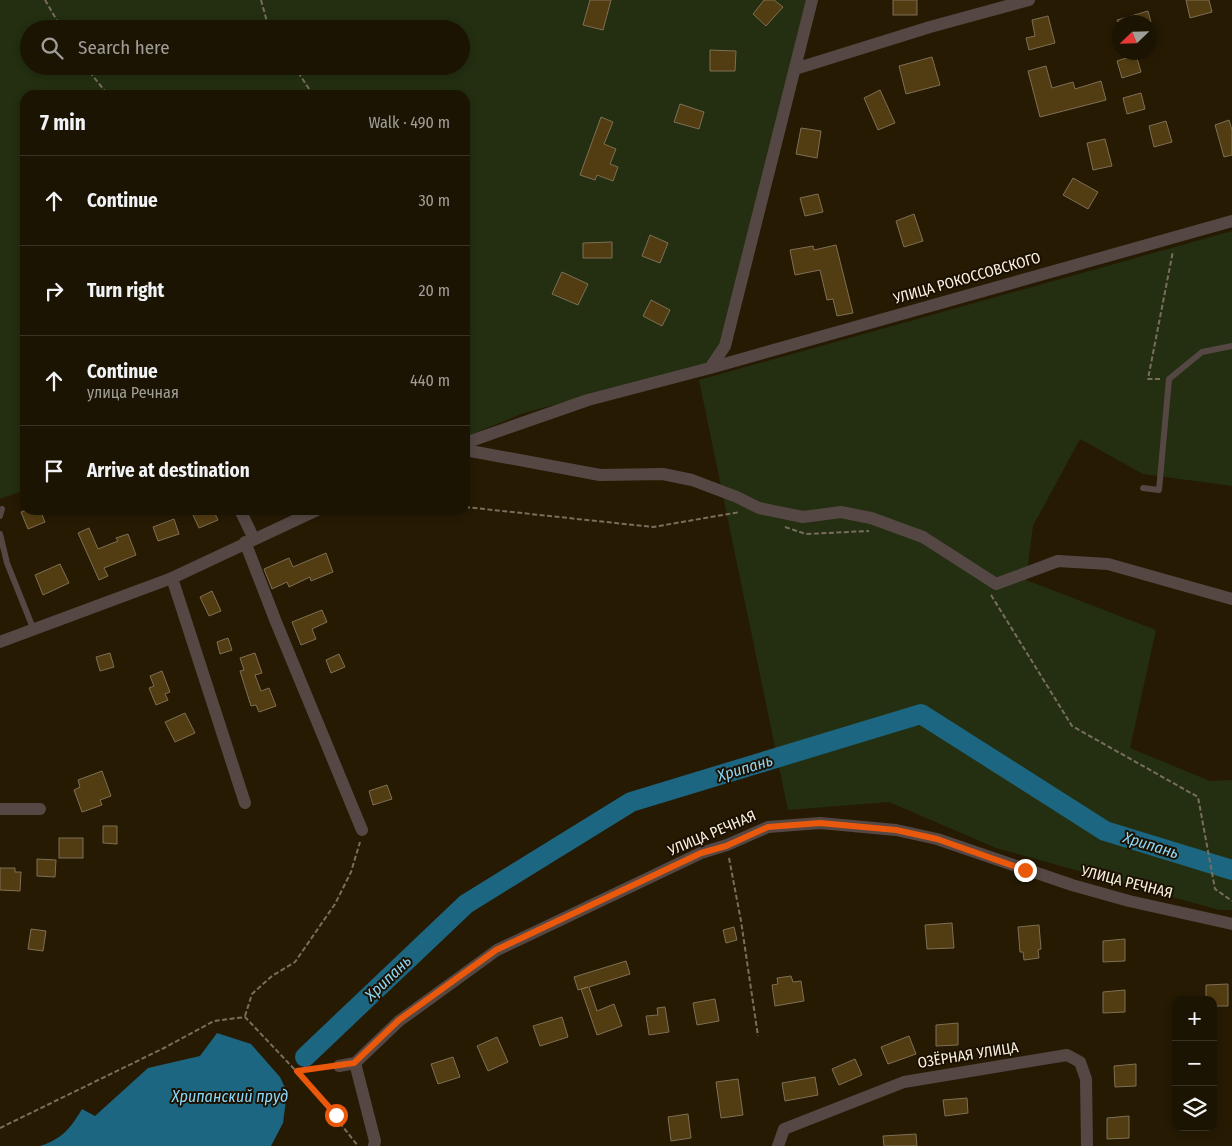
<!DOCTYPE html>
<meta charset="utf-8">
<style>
:root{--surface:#1c1402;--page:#251d0c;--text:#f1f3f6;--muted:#a09e99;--line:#3a3324}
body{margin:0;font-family:"Fira Sans Condensed",sans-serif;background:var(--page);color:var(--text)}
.controls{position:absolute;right:15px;bottom:15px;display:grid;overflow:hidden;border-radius:10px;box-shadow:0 2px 8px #0003}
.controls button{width:45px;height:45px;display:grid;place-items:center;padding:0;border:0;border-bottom:1px solid var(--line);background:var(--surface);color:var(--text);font:25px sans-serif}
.compass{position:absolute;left:1112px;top:15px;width:45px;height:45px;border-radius:50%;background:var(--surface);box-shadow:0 2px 8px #0003;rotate:247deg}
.stop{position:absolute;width:15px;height:15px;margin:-11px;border:4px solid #ea580c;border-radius:50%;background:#fff}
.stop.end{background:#ea580c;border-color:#fff;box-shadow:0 1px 5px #0008}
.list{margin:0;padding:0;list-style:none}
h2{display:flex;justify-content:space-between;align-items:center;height:65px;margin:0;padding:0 20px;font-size:21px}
h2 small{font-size:16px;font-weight:400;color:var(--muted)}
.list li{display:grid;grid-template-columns:32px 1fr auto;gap:15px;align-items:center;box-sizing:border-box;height:90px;padding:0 20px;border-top:1px solid var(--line)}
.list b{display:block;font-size:19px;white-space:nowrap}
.list p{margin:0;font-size:16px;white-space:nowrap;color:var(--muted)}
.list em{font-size:16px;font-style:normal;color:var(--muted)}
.icon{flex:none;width:28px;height:28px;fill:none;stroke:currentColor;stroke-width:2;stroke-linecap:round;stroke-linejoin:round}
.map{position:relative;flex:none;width:1232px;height:1146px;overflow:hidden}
.search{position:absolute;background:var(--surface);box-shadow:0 2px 8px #0003;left:20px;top:20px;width:450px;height:55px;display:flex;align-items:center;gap:12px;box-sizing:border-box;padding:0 18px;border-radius:28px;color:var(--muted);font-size:19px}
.panel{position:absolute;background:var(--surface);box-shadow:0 2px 8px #0003;left:20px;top:90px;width:450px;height:425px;border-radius:15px}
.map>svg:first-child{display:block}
.green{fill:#232f10;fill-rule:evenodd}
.water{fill:#1c6681}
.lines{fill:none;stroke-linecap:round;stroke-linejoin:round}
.river{stroke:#1c6681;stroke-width:20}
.building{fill:#523c11;stroke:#7e6f56}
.path{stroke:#796e5b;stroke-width:2;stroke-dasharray:5 2.5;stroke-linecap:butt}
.lane{stroke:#554844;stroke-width:6}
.street{stroke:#554844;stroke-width:12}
.route{stroke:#ea580c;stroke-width:6}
.labels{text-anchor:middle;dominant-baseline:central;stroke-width:4;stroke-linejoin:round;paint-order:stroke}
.street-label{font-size:15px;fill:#f9f1e3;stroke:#1c1100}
.water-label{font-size:16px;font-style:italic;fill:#8ad7f9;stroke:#1c1100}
</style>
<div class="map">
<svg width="1232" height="1146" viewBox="0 0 1232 1146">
<rect width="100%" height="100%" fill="#261a03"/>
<g class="green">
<path d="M 0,0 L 806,0 L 720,345 L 704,365 L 524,413 L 465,437 L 465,95 L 25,95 L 25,490 L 0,499 ZM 29,29 L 461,29 L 461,66 L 29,66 Z"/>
<polygon points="1232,231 1232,486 1143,474 1080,439 1033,526 1026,580 1156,630 1130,748 1210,781 1232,780 1232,910 1219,910 996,848 889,802 788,810 699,380"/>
</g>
<path class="water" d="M 217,1033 L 251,1044 L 280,1077 L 287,1092 L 283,1123 L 271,1146 L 40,1146 C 62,1139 70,1129 82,1109 L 95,1116 L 148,1068 L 200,1056 Z"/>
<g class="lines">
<polyline class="river" points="305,1057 466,904 631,802 921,714 1105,831 1232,870"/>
</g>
<g class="building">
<polygon points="590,0 611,0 603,30 583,25"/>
<polygon points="764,0 774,0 783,7 766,26 753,14"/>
<rect x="893" y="0" width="24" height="15"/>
<polygon points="1186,0 1209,0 1212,12 1190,18"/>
<polygon points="1148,11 1151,22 1118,22 1117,20"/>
<polygon points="1048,16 1055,43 1029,50 1026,38 1035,36 1032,20"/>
<polygon points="710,50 736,51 735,71 710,71"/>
<polygon points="1136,55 1141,72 1122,78 1117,61"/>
<polygon points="932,57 940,85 906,94 899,66"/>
<polygon points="1046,66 1052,88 1073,82 1075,89 1101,81 1106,100 1040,117 1028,71"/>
<polygon points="880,90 895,123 878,130 864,98"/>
<polygon points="1141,93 1145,109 1127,114 1123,98"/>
<polygon points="680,104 704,112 699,129 674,122"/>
<polygon points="601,117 613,122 604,144 616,149 610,164 618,167 613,181 597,175 595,180 580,175"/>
<polygon points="1229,120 1232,130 1232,155 1224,157 1215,125"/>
<polygon points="1166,121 1172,142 1154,147 1149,126"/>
<polygon points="801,128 821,131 817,158 796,154"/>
<polygon points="1105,139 1112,166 1093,170 1087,143"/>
<polygon points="1073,178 1098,192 1088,209 1063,195"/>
<polygon points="818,194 823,212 805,216 800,198"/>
<polygon points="914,214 923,241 904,247 896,221"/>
<polygon points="650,235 668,243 660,263 642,256"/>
<polygon points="612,242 612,258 583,258 583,243"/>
<polygon points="836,245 853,313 837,316 833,299 827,300 820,270 795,275 790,250 813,246 814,250"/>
<polygon points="562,272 588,284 578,305 552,294"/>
<polygon points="651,300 670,310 662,326 643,316"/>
<polygon points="27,510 40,510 45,522 28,529 21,512"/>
<polygon points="205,510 213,510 218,520 199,528 193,515"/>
<polygon points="174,519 179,534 158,541 153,527"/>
<polygon points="89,528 98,549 118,541 116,538 128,534 136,555 104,568 108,576 99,580 78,533"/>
<polygon points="326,553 333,572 311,581 310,577 289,587 287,582 272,589 264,569 289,558 293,567"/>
<polygon points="60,564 69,583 43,595 35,575"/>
<polygon points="212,591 221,611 209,616 200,597"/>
<polygon points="322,610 327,622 312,629 316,639 301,645 292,622"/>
<polygon points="228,638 232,650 220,654 217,642"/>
<polygon points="110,653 114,667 100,671 96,657"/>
<polygon points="255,653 262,673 255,675 261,691 269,688 276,706 259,712 256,705 251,706 240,671 244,670 240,658"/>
<polygon points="339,654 345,667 331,673 326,660"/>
<polygon points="162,671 170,692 165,694 168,700 156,705 149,688 154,686 150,676"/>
<polygon points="185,713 195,733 175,742 165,722"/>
<polygon points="102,771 111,796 100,800 102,805 82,812 74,790 80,787 78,780"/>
<polygon points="387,785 392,799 373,805 369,791"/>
<polygon points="103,826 117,826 117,844 103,843"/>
<rect x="59" y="838" width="24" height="20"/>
<polygon points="37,859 56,860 55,877 37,876"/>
<polygon points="0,868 15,868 15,872 21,872 20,891 0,890"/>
<polygon points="952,923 954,948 927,949 925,925"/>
<polygon points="1039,925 1041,949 1038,950 1039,958 1024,960 1023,952 1020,952 1018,927"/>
<polygon points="734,927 737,940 726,943 723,930"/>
<polygon points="31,929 46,931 43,951 28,949"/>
<polygon points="1125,939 1125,961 1103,962 1103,941"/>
<polygon points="626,961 630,974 589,987 597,1011 614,1004 622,1026 597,1035 581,989 588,987 578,990 574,977"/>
<polygon points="791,976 793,982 801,981 804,1001 775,1006 772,985 778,984 777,978"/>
<polygon points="1228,984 1228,1006 1213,1006 1213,1000 1206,1000 1206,985"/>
<polygon points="1125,990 1125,1012 1103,1013 1103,992"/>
<polygon points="715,999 719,1021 697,1025 693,1003"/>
<polygon points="665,1007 669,1032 649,1035 646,1016 658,1015 657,1008"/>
<polygon points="562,1017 568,1037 540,1046 533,1026"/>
<polygon points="958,1023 958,1045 936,1046 936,1025"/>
<polygon points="909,1036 916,1054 888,1064 881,1047"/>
<polygon points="497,1037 508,1062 488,1071 477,1046"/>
<polygon points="453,1057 460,1077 438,1084 431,1064"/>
<polygon points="855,1059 862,1075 839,1085 832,1069"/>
<polygon points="1136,1064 1136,1086 1115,1087 1114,1066"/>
<polygon points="815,1077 818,1095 785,1101 782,1083"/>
<polygon points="738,1079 743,1115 721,1118 716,1082"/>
<polygon points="967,1098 968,1113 945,1116 943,1100"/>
<polygon points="688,1114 691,1138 671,1141 668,1117"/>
<polygon points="1129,1116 1129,1138 1107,1139 1107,1118"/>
<polygon points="916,1134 917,1146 884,1146 883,1136"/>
</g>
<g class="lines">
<g class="path">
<polyline points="45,0 62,29"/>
<polyline points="261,0 269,29"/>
<polyline points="85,66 108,95"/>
<polyline points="294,66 313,95"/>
<polyline points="1160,379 1148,379 1173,251"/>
<polyline points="465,507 653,527 740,512"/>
<polyline points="785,527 806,534 869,531"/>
<polyline points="991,595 1072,726 1198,797 1215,889 1232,901"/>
<polyline points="729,858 741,921 758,1036"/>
<polyline points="245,1016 252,994 272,976 295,962 335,904 351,872 360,842"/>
<polyline points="297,1071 326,1067"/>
<polyline points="0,1128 164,1048 214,1021 245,1017 314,1090 358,1146"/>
</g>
<g class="lane">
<polyline points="1143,488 1159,490 1169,379 1202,352 1232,346"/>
<polyline points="0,516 2,509"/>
<polyline points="0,534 7,563 33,628"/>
</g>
<g class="street">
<polyline points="795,69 930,27 1029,0"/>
<polyline points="710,368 1232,221"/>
<polyline points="465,443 588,400 710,368 725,346 812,0"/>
<polyline points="465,450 600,475 663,474 692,480 737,497 759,508 803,517 841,512 871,518 923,537 996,584 1058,561 1108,564 1232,599"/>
<polyline points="240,510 254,539"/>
<polyline points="245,542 276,622 362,830"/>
<polyline points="172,578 245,803"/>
<polyline points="0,642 172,578 317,510"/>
<polyline points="0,809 40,809"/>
<polyline points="355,1063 375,1141 374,1146"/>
<polyline points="339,1066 355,1063 399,1021 497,950 701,853 727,845 768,827 820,823 896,830 937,839 1072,885 1129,901 1232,924"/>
<polyline points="778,1146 784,1129 904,1082 1067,1055 1080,1062 1086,1079 1087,1146"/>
</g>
</g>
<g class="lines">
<polyline class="route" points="336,1115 297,1071 354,1063 399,1020 496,950 701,853 726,846 768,827 820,823 896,830 937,839 1025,870"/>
</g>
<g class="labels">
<g class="street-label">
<text transform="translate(967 278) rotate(-16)">УЛИЦА РОКОССОВСКОГО</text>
<text transform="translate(712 833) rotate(-23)">УЛИЦА РЕЧНАЯ</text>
<text transform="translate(1127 882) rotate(14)">УЛИЦА РЕЧНАЯ</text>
<text transform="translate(968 1055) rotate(-9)">ОЗЁРНАЯ УЛИЦА</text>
</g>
<g class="water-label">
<text transform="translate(745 768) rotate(-17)">Хрипань</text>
<text transform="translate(1151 845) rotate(17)">Хрипань</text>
<text transform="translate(388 978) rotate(-44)">Хрипань</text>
<text x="230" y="1096">Хрипанский пруд</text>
</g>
</g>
</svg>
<div class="controls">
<button>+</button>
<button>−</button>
<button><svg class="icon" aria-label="layers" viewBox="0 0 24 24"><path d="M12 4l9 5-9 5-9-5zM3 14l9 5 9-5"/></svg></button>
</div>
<svg class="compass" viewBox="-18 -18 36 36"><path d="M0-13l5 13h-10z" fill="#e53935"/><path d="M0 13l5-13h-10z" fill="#a09e99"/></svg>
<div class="stop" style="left:336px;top:1115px"></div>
<div class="stop end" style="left:1025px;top:870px"></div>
<div class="search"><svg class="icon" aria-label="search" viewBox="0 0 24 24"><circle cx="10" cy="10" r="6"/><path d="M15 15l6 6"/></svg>Search here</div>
<section class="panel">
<h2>7 min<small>Walk · 490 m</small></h2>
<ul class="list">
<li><svg class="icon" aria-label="ahead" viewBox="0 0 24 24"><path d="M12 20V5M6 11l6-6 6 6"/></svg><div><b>Continue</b></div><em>30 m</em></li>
<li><svg class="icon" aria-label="right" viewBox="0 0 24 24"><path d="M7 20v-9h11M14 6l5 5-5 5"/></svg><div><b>Turn right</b></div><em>20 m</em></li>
<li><svg class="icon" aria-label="ahead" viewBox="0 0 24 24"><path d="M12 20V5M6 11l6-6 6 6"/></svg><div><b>Continue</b><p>улица Речная</p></div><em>440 m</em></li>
<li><svg class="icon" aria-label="arrive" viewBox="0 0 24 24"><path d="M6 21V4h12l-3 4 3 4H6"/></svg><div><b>Arrive at destination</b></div></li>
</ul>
</section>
</div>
